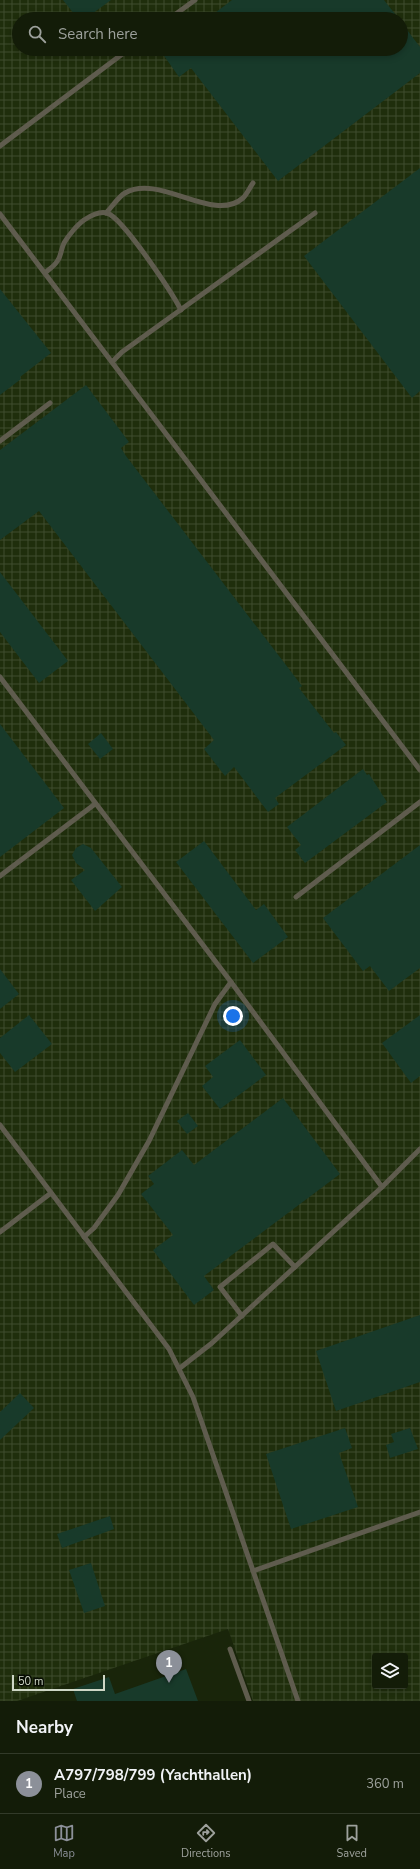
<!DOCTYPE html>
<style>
:root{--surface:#131c08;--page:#202916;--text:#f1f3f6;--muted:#9da19c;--line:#323a29;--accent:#8c9099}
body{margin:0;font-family:"Nunito Sans",sans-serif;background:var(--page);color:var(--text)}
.controls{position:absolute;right:12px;bottom:12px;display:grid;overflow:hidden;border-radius:4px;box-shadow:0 2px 6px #0003}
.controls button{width:36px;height:36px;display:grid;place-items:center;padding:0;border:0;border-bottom:1px solid var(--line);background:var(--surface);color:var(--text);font:20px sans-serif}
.scale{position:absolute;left:12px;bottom:10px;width:93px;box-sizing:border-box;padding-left:4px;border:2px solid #ced7c6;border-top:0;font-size:11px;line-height:14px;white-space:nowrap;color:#ced7c6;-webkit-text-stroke:3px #070c03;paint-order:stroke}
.you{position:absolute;left:233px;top:1016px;width:14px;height:14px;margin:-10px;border:3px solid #fff;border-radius:50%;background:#1a73e8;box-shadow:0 0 0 6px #1a73e833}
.badge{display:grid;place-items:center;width:26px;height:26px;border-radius:50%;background:var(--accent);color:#fff;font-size:13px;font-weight:700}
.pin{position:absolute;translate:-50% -33px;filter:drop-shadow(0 1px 2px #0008)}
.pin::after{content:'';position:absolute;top:21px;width:14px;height:12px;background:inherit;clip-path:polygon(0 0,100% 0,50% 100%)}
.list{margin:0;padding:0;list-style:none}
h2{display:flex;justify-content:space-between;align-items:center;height:52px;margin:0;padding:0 16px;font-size:17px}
h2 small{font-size:13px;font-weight:400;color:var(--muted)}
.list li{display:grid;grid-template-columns:26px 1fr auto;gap:12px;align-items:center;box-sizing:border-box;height:60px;padding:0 16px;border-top:1px solid var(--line)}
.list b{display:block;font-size:15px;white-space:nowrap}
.list p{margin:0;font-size:13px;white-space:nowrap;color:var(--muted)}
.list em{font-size:13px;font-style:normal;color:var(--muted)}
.icon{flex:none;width:22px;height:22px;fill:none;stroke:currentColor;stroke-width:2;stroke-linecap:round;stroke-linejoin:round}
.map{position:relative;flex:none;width:420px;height:1701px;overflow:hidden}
.search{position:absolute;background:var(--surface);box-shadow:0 2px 6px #0003;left:12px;right:12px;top:12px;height:44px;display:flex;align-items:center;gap:10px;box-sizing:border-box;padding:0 14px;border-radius:22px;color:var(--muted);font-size:15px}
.sheet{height:112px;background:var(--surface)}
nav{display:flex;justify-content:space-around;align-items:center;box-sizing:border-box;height:56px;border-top:1px solid var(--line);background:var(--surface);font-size:11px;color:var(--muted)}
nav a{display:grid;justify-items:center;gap:2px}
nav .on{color:var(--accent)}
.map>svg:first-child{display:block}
.industrial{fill:url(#industrial-grid);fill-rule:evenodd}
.building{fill:#183a2a}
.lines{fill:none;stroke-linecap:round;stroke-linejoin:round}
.lane{stroke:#5f5c4e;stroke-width:5}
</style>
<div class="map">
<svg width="420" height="1701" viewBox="0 0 420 1701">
<defs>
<pattern id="industrial-grid" width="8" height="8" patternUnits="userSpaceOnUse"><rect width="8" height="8" fill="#1f2e0c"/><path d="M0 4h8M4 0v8" fill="none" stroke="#3e4c2e"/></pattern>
</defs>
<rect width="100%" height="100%" fill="#19250a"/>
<path class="industrial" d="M 0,0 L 420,0 L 420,1701 L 253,1701 L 228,1629 L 17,1701 L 0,1701 ZM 19,19 L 401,19 L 401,49 L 19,49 ZM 375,1656 L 405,1656 L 405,1686 L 375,1686 Z"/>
<g class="building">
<polygon points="63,0 111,0 85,19 78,19"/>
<polygon points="232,0 384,0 399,19 207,19"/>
<polygon points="401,22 420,47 420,73 278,181 191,68 179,77 162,53 168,49 401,49"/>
<polygon points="420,168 420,391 412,398 304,256"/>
<polygon points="0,289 51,353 20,377 21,379 0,395"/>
<polygon points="86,385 129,442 121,448 126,456 302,686 299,688 334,733 336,732 346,745 275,798 279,804 268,812 234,767 225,776 204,749 214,740 39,511 0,540 0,450"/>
<polygon points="0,572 68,661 39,683 0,632"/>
<polygon points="0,724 64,808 0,857"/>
<polygon points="101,733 113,749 100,759 88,744"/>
<polygon points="363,769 367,775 369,774 387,802 305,863 295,850 301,845 287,827"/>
<polygon points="204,841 256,910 264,904 288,937 253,963 176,862"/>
<polygon points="83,844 91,848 122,887 95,911 71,880 85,870 76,863 72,855 76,848"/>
<polygon points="420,845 420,968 389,991 370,966 363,971 323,918"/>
<polygon points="0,969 19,994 0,1009"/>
<polygon points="29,1015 52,1044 15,1072 0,1053 0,1038"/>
<polygon points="420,1015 420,1076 411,1083 382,1043"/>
<polygon points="240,1040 266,1075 220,1109 202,1086 213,1077 205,1066"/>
<polygon points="283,1098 340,1174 204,1276 214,1290 194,1305 153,1250 173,1235 141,1194 154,1184 148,1176 182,1150 194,1165"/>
<polygon points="188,1113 198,1126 187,1134 177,1121"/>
<polygon points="420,1315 420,1382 336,1411 316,1351"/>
<polygon points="20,1393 34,1408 0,1440 0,1412"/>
<polygon points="345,1428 352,1448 339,1453 358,1507 291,1529 266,1454"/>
<polygon points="410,1428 418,1449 390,1458 386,1445 394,1442 391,1434"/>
<polygon points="110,1516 114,1529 62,1548 57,1534"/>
<polygon points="91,1563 105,1606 84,1613 69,1570"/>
<polygon points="186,1669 198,1701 77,1701 73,1689 109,1677 115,1694"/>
</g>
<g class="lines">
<g class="lane">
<polyline points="169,19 195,0"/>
<polyline points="0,146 129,49"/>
<path d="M 106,213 C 112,207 118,197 125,193 C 160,173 213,224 243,198 C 247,194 250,187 253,183"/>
<polyline points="0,214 420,770"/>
<path d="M 45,273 C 49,269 55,266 58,260 C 61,256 61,249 64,243 C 68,236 77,225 84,220 C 90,216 100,211 107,213 C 123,218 172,293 181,310"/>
<polyline points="112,362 122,352 315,213"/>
<polyline points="0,441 50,403"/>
<polyline points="0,677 231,982 382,1187"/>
<polyline points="0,876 95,804"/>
<polyline points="296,897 420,802"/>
<polyline points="0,1125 169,1349 193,1397 298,1701"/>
<polyline points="0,1232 51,1193"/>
<polyline points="84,1237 94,1228 118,1195 149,1141 215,1004 231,982"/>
<polyline points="242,1316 220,1287 273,1244 295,1267"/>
<polyline points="180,1368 212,1343 382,1187 420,1149"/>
<polyline points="253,1571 420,1512"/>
<polyline points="230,1649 249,1701"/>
</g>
</g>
</svg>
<div class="controls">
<button><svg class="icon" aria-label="layers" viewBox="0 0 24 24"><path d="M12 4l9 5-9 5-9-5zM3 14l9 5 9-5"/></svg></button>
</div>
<div class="scale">50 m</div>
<div class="you"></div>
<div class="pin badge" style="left:169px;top:1683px">1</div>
<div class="search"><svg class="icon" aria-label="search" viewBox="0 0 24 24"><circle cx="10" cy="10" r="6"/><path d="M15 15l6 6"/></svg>Search here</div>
</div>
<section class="sheet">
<h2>Nearby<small></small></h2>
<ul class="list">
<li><span class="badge">1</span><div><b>A797/798/799 (Yachthallen)</b><p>Place</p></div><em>360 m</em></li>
</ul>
</section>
<nav>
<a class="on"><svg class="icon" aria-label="map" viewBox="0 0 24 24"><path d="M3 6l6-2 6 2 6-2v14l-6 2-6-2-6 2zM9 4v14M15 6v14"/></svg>Map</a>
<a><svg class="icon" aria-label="directions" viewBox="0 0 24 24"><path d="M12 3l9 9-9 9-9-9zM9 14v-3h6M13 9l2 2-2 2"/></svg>Directions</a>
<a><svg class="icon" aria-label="saved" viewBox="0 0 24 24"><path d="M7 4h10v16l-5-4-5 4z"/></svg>Saved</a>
</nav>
